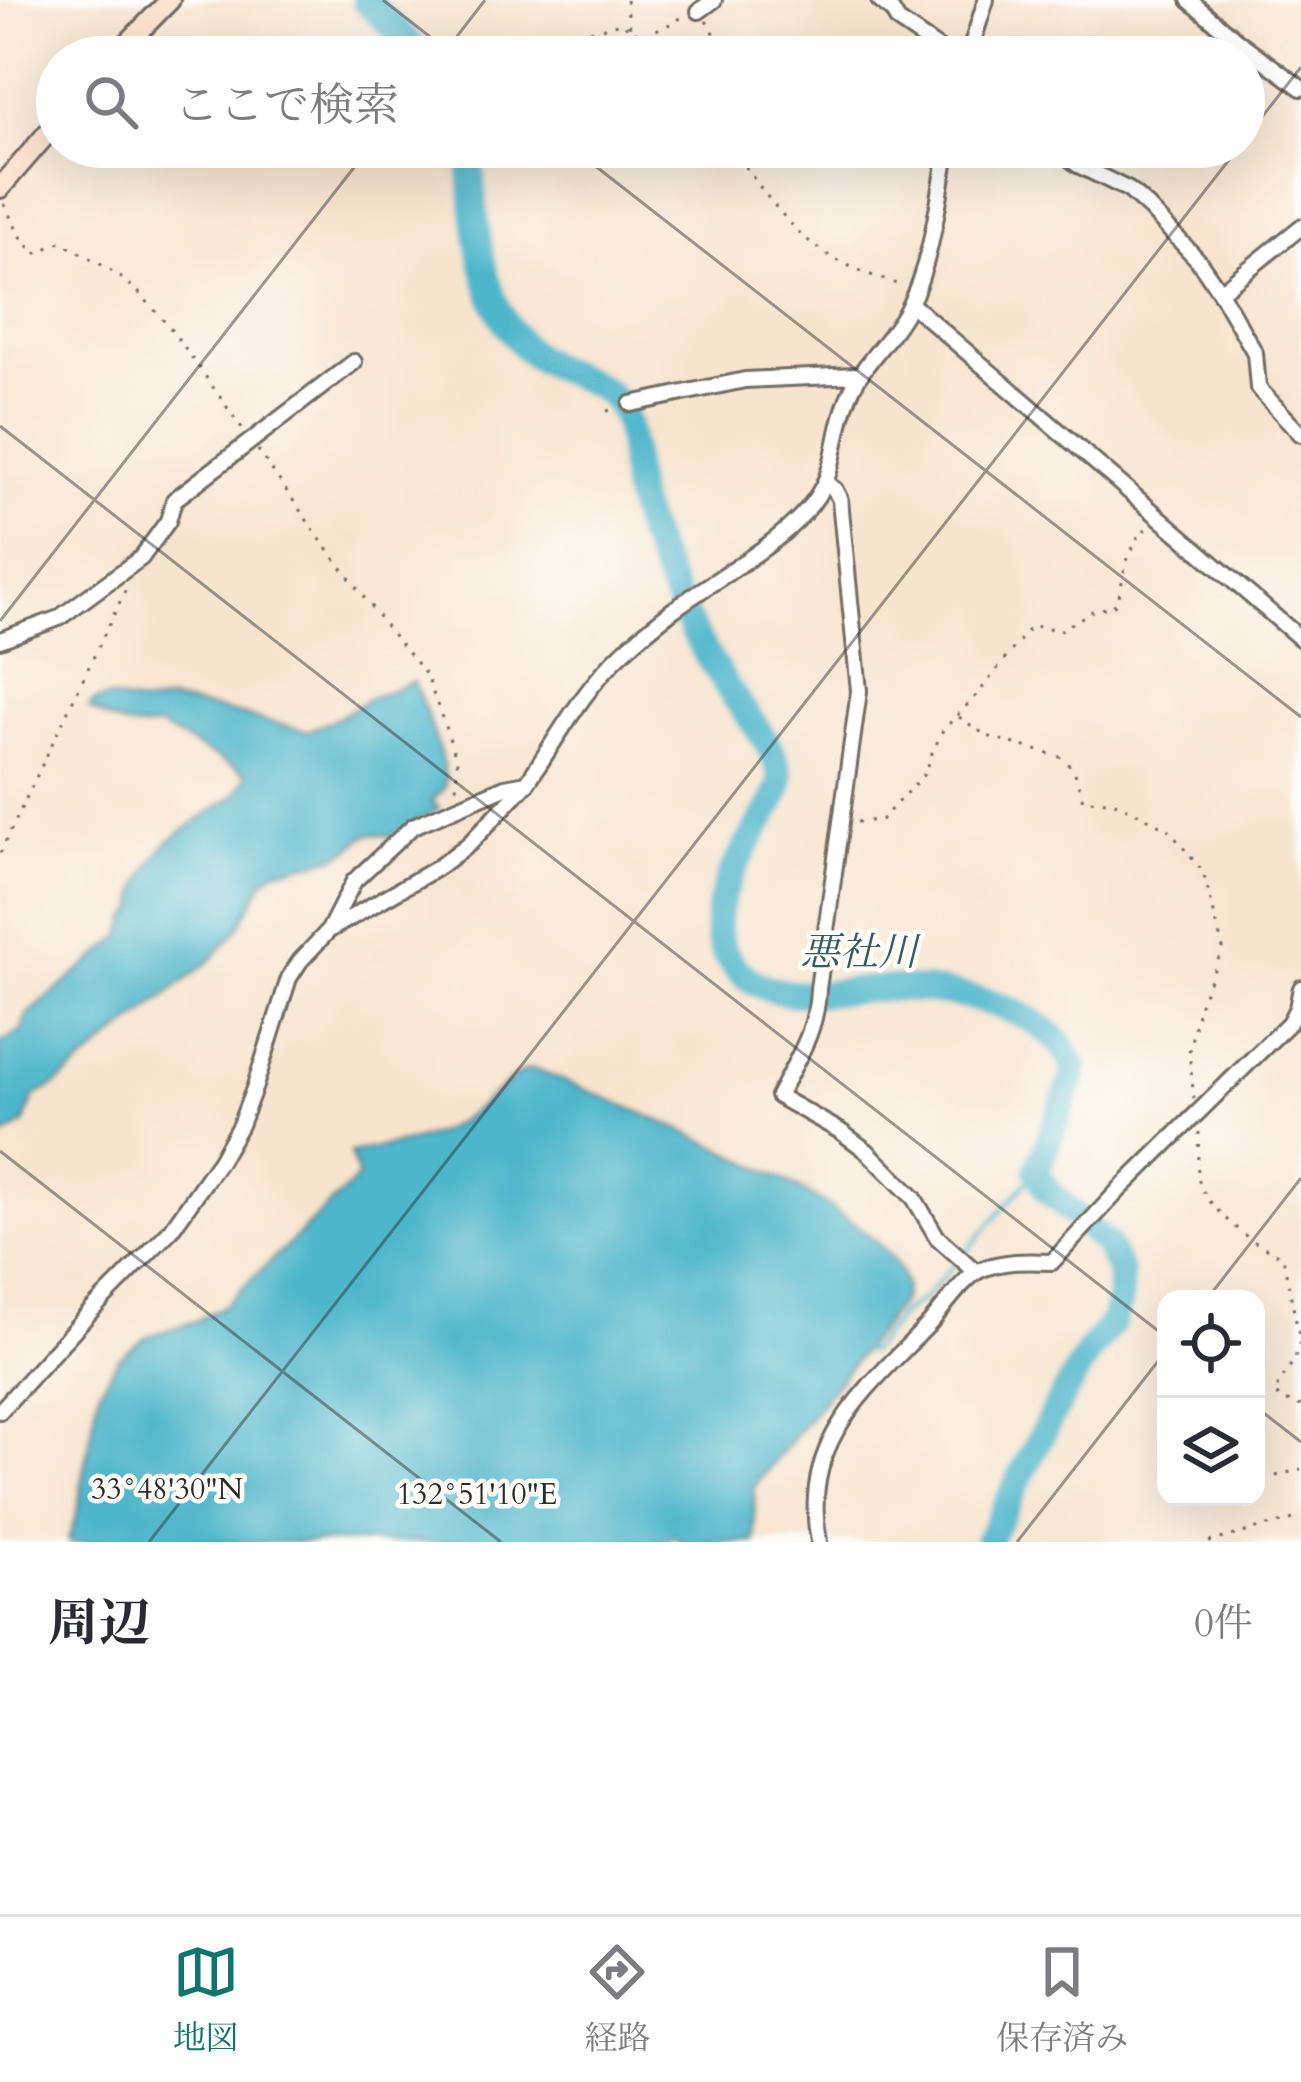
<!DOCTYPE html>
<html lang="ja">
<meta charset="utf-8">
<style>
:root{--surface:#fff;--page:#f2f2f3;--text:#2b2b33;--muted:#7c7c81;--line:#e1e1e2;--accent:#0f766e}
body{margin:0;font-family:Cardo,"Noto Serif JP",serif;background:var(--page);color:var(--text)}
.controls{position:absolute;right:36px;bottom:36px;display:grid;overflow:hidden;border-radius:24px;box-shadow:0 12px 48px #0002}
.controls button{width:108px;height:108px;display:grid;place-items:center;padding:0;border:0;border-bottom:3px solid var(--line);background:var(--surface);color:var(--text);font:60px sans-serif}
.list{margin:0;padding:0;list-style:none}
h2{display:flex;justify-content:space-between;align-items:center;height:156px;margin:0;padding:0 48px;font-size:51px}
h2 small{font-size:39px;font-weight:400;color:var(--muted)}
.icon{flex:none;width:66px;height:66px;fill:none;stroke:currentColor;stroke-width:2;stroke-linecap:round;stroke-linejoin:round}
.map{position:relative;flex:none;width:1301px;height:1542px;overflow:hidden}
.search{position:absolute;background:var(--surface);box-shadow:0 12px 48px #0002;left:36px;right:36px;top:36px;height:132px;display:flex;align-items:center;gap:30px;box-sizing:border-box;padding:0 42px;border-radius:66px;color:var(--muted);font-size:45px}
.sheet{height:372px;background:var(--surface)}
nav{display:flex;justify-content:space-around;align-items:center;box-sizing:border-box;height:168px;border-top:3px solid var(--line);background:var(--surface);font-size:33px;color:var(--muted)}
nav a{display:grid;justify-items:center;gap:6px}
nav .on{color:var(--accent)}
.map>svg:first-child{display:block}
.water{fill:#4db6cb;stroke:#3c707b;stroke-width:3}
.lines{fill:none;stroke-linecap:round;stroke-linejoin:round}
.stream{stroke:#4db6cb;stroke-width:4.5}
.river{stroke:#4db6cb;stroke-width:27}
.minor-casing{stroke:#726c64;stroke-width:20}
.secondary-casing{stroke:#726c64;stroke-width:24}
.path{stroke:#726c64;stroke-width:3;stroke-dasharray:3 9;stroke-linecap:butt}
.minor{stroke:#fff;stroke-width:14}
.secondary{stroke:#fde4d1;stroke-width:18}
.ticks{fill:none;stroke:#2b2b2b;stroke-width:3;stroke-opacity:0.45}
.labels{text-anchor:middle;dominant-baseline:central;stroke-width:9;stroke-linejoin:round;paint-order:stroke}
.water-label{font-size:39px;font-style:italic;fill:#375c63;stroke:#fdfcf7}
.ticks-label{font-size:30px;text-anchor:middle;fill:#2b2b2b;stroke:#fdfcf7;stroke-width:9;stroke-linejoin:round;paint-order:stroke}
</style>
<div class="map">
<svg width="1301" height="1542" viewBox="0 0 1301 1542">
<rect width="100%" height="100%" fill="#fdfcf7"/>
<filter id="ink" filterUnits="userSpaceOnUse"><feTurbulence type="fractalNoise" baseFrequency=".00833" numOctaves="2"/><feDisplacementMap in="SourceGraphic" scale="24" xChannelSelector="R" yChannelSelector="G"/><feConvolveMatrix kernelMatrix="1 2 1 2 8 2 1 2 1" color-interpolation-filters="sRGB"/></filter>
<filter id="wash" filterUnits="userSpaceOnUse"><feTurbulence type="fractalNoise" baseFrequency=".004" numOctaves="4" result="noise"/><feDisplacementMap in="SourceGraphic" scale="48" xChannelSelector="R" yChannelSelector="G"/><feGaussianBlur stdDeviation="2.7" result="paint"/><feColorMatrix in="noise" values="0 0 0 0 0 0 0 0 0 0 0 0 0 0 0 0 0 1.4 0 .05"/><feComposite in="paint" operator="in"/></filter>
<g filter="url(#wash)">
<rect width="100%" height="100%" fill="#f7e4ce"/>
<g class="water">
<path d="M 413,682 C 421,698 450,771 445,786 C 443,790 435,798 432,801 L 439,808 L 397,833 L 388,836 L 371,834 L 362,838 L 352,848 L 336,857 L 275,871 L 264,880 L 239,927 L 213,958 L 53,1087 L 35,1095 L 24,1124 L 0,1139 L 0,1043 L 21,1031 L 26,1017 L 33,1010 L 121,937 L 128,918 L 134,912 L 140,885 L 151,864 L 167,842 L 235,795 L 248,774 L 158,726 C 131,734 112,722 89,708 L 93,702 L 109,698 L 143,705 L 170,701 L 217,709 L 307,731 L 339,717 L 370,698 Z"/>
<path d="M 533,1069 C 589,1091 949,1226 900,1304 L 754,1487 L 755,1542 L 683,1542 L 674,1536 L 664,1542 L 68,1542 L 77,1512 L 99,1391 L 119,1358 L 148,1336 L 196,1321 L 225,1305 L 358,1178 L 350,1153 C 381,1147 416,1143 445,1129 C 474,1115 497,1089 523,1071 Z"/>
</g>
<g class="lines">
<g class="stream">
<polyline points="964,1254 1037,1170"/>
<polyline points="865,1350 869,1353 903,1312 924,1299 956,1262"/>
</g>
<g class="river">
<polyline points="365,0 424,57"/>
<path d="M 470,147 C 474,214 477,314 536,357 C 561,375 604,379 620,408 C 634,434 629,469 636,497 C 643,526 657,554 669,582 C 684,617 704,653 726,685 C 742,710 764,733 776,761 C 777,762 781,776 781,778 C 781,789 773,802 768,811 C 743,856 690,918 735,967 C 769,1004 819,993 863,990 C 923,985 1017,996 1060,1043 C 1065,1050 1070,1059 1074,1066 L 1072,1081 L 1037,1170 L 1047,1190 L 1106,1244 L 1120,1272 L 1120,1299 L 1113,1322 L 1088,1353 L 1054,1411 L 987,1542"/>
</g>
</g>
</g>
<g filter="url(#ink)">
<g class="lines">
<defs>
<g id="minor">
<polyline points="879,0 892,11 898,21 951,57"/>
<polyline points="1189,0 1235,39 1301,88"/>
<polyline points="699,11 714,0"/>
<polyline points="968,57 986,0"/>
<polyline points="1055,147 1078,165 1129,190 1149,208 1198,260 1220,292 1255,353 1258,388 1301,434"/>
<polyline points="1220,292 1301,227"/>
<polyline points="911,304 1301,639"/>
<polyline points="631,404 745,380 857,375"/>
<path d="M 826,483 L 835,490 L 840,500 L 859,691 L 818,989 C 817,1031 797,1059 778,1096 L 840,1131 L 867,1151 L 914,1198 L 937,1237 L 975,1271"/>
<polyline points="0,640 59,618 141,558 168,521 174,500 354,362"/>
<polyline points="331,929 437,868 469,844 527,783"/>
<path d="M 0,1411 L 91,1311 L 171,1230 L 220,1160 L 240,1125 L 255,1086 L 289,978 L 300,961 L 329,930 L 354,881 L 413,826 L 505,787 L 527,783 C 557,738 584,688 624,651 C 639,637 656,623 673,610 C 713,580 772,549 804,513 C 841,473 830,440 849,396 C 863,361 893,339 909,306 C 933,258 938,199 948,147"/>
<path d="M 819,1542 C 799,1440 867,1389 930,1323 C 942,1310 964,1277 980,1270 C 1003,1260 1028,1261 1052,1262 L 1119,1190 L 1289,1023 L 1297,1008 L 1301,988"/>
</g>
<g id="secondary">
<polyline points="114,57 170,0"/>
<polyline points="0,188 57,122"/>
</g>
</defs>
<use href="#minor" class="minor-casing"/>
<use href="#secondary" class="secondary-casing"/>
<g class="path">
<polyline points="626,0 630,28"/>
<polyline points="706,21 717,37 723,57"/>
<polyline points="512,57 520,49 621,23 642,36 675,22 685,15"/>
<path d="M 732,147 C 759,187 796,241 841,262 C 860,272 882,279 903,286"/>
<path d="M 4,204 L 19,234 L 35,254 L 60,242 C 87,256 116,271 139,293 C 178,333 209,383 242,428"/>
<polyline points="607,411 618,408"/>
<polyline points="258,450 320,539 388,629 427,676 457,760 456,793"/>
<polyline points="959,717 987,736 1060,757 1074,770 1083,800 1113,801 1168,829 1200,868 1205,879 1223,948 1198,1008 1189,1052 1194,1099"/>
<polyline points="857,822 881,820 926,772 932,753 943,730 977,695 1027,631 1033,626 1061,630 1094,610 1112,607 1118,601 1126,563 1141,530 1151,530"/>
<polyline points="0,853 127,587"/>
<path d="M 1199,1132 C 1199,1147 1196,1165 1199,1181 C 1204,1202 1239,1233 1258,1244 C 1267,1249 1275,1251 1283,1258 L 1300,1341 L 1295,1358 L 1274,1393 L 1282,1399 L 1301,1406"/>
<polyline points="1276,1476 1301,1469"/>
<polyline points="1209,1542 1301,1517"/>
</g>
<use href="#minor" class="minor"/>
<use href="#secondary" class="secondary"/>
</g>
</g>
<path class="ticks" d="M 383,0 L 456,57M 441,57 L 485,0M 1244,140 L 1301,67M 571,147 L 1301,717M 0,426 L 1166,1337M 0,621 L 370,147M 0,1151 L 501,1542M 1207,1299 L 1301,1178M 1256,1407 L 1301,1442M 149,1542 L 1239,147M 1017,1542 L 1166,1351"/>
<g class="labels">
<g class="water-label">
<text x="859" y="952">悪社川</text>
</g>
</g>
<g class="ticks-label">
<text x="167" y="1499">33°48'30"N</text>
<text x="477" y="1504">132°51'10"E</text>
</g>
</svg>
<div class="controls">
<button><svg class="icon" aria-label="locate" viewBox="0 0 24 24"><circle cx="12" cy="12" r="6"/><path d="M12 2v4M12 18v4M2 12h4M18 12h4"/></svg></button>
<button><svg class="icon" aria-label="layers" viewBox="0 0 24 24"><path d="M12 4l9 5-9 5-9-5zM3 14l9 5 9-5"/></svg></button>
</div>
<div class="search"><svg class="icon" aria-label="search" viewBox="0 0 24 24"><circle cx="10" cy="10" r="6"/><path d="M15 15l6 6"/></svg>ここで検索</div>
</div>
<section class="sheet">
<h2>周辺<small>0件</small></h2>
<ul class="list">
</ul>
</section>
<nav>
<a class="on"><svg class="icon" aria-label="map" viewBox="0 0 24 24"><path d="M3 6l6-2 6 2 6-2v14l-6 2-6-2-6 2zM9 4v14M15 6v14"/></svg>地図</a>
<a><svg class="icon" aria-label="directions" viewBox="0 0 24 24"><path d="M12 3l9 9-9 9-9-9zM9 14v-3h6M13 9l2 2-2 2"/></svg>経路</a>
<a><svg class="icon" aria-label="saved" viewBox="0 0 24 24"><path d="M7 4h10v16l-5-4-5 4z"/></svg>保存済み</a>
</nav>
